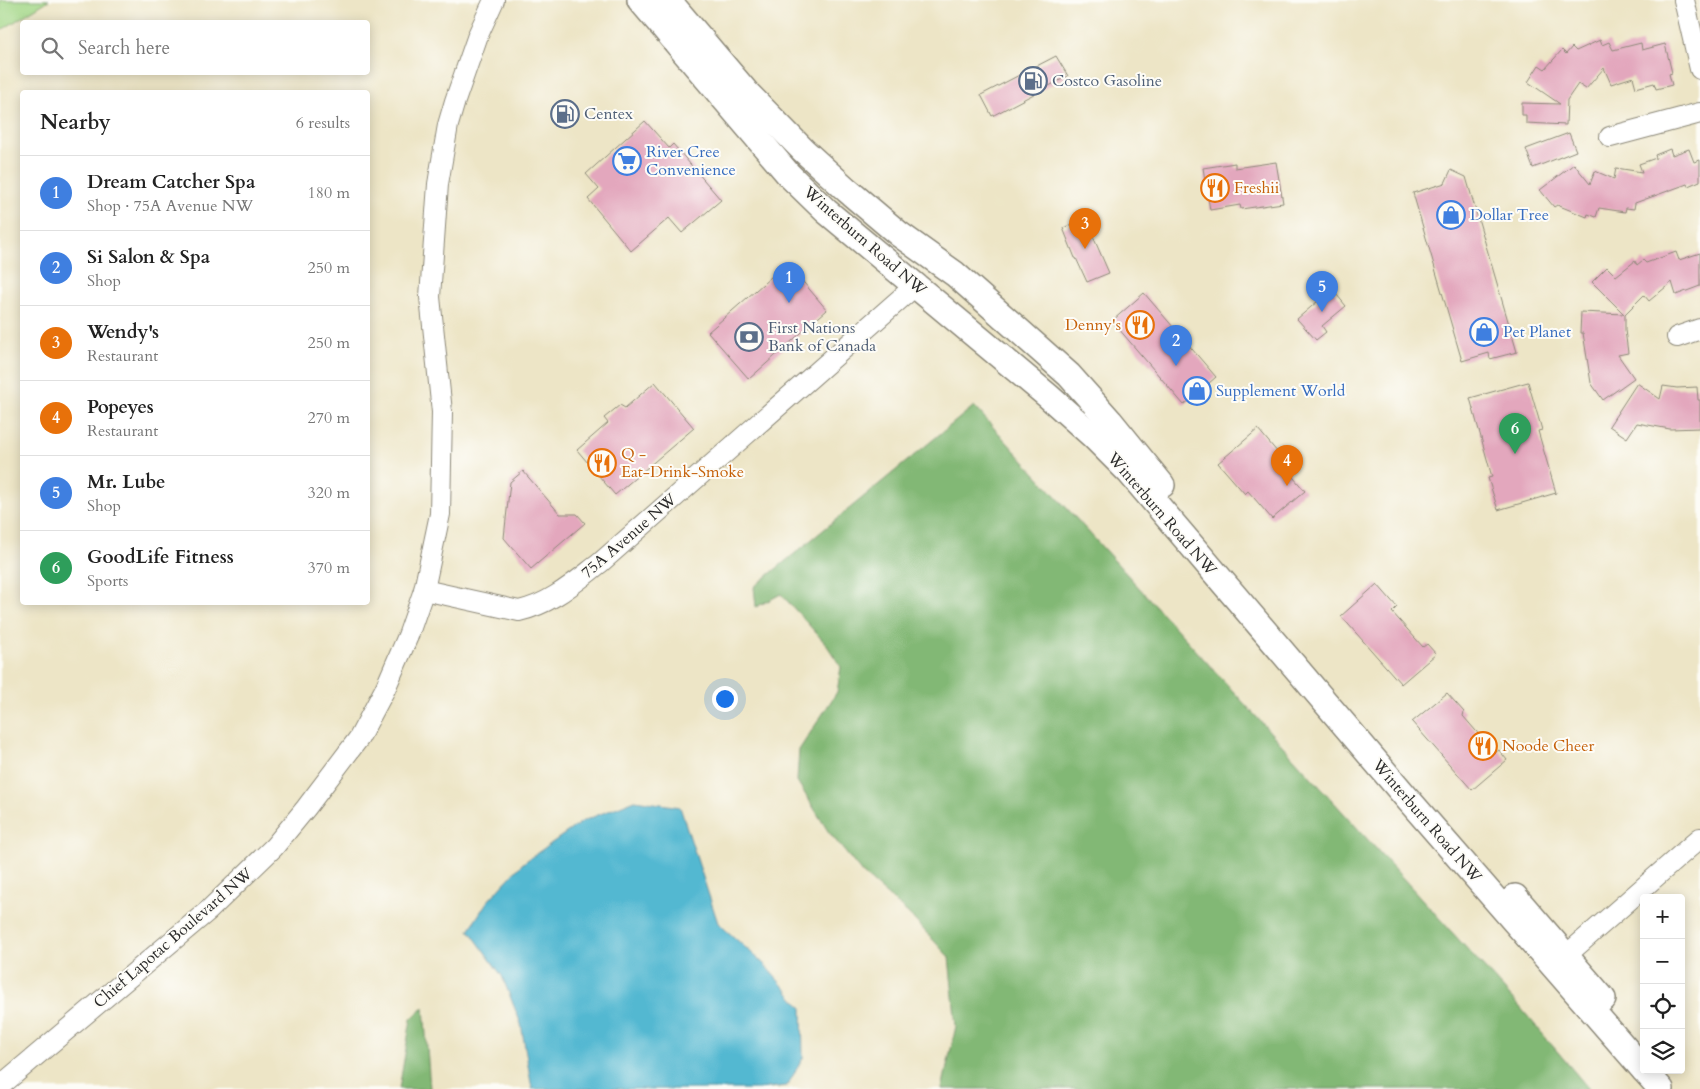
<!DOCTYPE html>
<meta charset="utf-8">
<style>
:root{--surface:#fff;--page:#f2f2f2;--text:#222;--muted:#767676;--line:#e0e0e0;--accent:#ea580c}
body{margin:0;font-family:Cardo,serif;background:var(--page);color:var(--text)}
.controls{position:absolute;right:15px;bottom:15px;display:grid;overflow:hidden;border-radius:5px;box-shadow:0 2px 12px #0003}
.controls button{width:45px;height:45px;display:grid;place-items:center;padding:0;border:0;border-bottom:1px solid var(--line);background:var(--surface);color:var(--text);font:25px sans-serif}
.you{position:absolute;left:724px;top:698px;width:18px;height:18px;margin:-12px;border:4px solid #fff;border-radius:50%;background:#1a73e8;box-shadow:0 0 0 8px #1a73e833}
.badge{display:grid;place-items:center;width:32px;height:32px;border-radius:50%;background:var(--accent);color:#fff;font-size:16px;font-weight:700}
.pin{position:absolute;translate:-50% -41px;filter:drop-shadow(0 1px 2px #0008)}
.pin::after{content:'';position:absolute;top:26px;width:18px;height:15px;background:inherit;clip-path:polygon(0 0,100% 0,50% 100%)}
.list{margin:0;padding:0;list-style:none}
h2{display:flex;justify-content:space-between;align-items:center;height:65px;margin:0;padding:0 20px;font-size:21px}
h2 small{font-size:16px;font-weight:400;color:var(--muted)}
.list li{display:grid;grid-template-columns:32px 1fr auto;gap:15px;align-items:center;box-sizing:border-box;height:75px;padding:0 20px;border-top:1px solid var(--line)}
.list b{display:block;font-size:19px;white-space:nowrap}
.list p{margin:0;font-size:16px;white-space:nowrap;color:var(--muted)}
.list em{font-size:16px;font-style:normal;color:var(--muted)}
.icon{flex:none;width:28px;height:28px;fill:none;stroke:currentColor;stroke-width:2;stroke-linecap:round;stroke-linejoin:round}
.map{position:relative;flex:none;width:1700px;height:1089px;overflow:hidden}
.search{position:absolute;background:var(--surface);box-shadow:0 2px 12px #0003;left:20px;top:20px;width:350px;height:55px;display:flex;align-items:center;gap:12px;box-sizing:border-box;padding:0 18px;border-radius:5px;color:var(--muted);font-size:19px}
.panel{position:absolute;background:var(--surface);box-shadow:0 2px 12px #0003;left:20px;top:90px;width:350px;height:515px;border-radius:5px}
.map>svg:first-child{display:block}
.green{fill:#a3d787;stroke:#678159}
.forest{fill:#82b874;stroke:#567250}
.water{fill:#53b8d1;stroke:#3f727e}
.building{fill:#e3a7bd}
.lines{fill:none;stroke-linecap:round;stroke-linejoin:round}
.minor-casing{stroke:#8c8878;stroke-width:22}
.major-casing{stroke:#8c8878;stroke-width:28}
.minor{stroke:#fff;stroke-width:20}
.major{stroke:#fff;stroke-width:25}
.labels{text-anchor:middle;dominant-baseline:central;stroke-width:4;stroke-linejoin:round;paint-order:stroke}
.service-label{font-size:16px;fill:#4e5e75;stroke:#fdfcf7;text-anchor:start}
.shop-label{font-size:16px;fill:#366cbe;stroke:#fdfcf7;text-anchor:start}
.food-label{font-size:16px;fill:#c56008;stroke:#fdfcf7;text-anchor:start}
.street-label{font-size:16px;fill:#2b2b2b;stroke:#fdfcf7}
</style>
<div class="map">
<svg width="1700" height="1089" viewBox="0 0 1700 1089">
<rect width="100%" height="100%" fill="#fdfcf7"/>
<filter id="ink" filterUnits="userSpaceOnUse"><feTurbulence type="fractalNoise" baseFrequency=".02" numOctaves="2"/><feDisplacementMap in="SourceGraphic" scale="10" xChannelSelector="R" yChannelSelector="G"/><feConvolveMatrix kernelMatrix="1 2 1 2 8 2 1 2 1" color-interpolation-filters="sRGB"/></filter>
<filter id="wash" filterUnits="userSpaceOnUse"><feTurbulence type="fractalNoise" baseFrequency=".0096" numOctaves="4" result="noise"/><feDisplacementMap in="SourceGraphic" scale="20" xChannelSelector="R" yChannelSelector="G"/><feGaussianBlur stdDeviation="1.12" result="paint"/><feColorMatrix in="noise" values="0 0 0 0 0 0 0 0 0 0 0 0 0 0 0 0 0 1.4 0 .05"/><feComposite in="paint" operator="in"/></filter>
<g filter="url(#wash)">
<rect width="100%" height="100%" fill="#ede5c6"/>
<polygon class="green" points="0,0 49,0 0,31"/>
<g class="forest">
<polygon points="974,406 1519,1006 1589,1089 942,1089 956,1026 949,957 908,913 863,874 828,831 797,781 799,750 837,692 841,667 826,644 781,594 756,607 754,587"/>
<polygon points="424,1007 430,1089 399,1089 411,1019"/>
</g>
<polygon class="water" points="635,800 680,807 718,923 763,963 802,1008 803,1058 787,1086 758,1089 532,1089 521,1024 502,976 469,930 487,902 523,863 583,821"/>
<g id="blocks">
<g class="building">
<polygon points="1600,40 1602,45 1609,42 1613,50 1641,43 1642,50 1665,44 1672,73 1669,74 1672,85 1656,89 1654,83 1636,88 1633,77 1611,84 1604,68 1586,89 1578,84 1567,100 1566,125 1526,123 1526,115 1522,115 1522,103 1560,104 1528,82 1539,65 1545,69 1562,50 1566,54 1572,47 1576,51"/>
<polygon points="1056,56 1068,76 992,116 981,95"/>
<polygon points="645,121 669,148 673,144 721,200 682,233 669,218 631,251 588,199 599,189 586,174"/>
<polygon points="1569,133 1576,151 1533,168 1526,149"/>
<polygon points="1670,149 1672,155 1689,149 1694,162 1700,160 1700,181 1688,186 1687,184 1635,203 1634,209 1626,208 1625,212 1599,208 1596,217 1588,214 1587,217 1557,205 1554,207 1540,190 1574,164 1590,184 1595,171 1614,179 1616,168 1642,172 1639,164 1656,158 1655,155"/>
<polygon points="1276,162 1283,203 1241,209 1240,205 1210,210 1203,168 1235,163 1235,168"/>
<polygon points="1451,170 1466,177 1517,352 1490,359 1489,353 1462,361 1413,193 1445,183"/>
<polygon points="1085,218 1109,273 1087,282 1076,258 1075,258 1063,228"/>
<polygon points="1676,252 1679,260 1700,253 1700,286 1676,295 1672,282 1649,301 1644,295 1625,314 1625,330 1628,353 1618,355 1634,378 1603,400 1591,383 1583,333 1580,333 1581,312 1624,314 1592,282 1607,267 1616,276 1635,261 1637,265 1643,260 1646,263"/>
<polygon points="787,263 827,310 749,379 708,332"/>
<polygon points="1332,289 1346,306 1322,326 1326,332 1316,340 1297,319"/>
<polygon points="1144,293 1216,377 1184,405 1112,321"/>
<polygon points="655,382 694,428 615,495 577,450 608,423 604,418 620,405 625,408"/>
<polygon points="1528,382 1542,430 1538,431 1556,493 1498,510 1488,478 1492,477 1470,398"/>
<polygon points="1637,383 1660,399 1663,386 1677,388 1697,387 1698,400 1700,400 1700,428 1670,429 1637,423 1627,438 1609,426"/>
<polygon points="1258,429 1278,453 1275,456 1305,491 1272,519 1248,491 1245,494 1218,463"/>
<polygon points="523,471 560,514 577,514 585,523 531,569 504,538 510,482"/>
<polygon points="1377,584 1397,607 1392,612 1423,647 1427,644 1436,654 1401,684 1341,616"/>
<polygon points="1447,693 1464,712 1463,716 1495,753 1499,750 1507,760 1472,790 1412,722"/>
</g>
</g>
</g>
<g filter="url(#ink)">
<use href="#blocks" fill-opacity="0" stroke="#8c8878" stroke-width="1"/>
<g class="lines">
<defs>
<g id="minor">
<polyline points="1684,0 1700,69"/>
<polyline points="1610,137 1700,113"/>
<polyline points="1677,337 1700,329"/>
<path d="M 424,590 L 519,611 C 551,604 575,582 600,563 L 916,285"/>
<polyline points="1554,966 1700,838"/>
<polyline points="0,1086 209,910 274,847 306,808 359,738 385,689 408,636 424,590 440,514 442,412 430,297 438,184 448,125 455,101 478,35 494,0"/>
</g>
<g id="major">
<polyline points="640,0 789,175 826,211 1048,396 1093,436 1129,472 1406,797 1644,1070"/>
<polyline points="668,0 747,93 803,150 847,190 899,234 955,274 1069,375 1110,421 1162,485"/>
<polyline points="1515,897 1603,999"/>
<polyline points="1644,1070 1661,1089"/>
</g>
</defs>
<use href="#minor" class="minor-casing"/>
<use href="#major" class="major-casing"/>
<use href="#minor" class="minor"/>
<use href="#major" class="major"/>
</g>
</g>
<defs>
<symbol id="fuel-ring" viewBox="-11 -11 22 22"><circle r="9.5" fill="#fdfcf7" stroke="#5c6f8a" stroke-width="1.5"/><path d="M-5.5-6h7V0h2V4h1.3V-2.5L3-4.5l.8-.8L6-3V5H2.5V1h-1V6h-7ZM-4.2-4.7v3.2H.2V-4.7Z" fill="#5c6f8a"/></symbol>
<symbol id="supermarket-ring" viewBox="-11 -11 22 22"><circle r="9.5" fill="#fdfcf7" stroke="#3f7fe0" stroke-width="1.5"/><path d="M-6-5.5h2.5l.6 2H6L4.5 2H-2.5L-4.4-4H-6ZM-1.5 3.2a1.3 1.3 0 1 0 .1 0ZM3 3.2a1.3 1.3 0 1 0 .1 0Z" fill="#3f7fe0"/></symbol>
<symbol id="restaurant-ring" viewBox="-11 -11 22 22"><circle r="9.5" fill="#fdfcf7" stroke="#e8710a" stroke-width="1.5"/><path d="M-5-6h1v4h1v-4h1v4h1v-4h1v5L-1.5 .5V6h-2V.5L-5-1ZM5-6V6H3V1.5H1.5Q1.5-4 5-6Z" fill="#e8710a"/></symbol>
<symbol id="shop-ring" viewBox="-11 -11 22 22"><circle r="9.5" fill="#fdfcf7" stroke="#3f7fe0" stroke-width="1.5"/><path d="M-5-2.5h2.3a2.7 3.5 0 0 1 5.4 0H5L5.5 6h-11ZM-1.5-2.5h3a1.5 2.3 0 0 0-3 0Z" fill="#3f7fe0"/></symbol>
<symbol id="bank-ring" viewBox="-11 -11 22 22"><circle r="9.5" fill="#fdfcf7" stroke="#5c6f8a" stroke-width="1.5"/><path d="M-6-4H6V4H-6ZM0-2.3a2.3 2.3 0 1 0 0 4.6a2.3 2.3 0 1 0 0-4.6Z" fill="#5c6f8a"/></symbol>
</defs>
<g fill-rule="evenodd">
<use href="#fuel-ring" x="1017" y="65" width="32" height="32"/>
<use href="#fuel-ring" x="549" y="98" width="32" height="32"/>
<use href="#supermarket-ring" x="611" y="145" width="32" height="32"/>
<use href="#restaurant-ring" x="1199" y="172" width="32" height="32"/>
<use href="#shop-ring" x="1435" y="199" width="32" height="32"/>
<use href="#restaurant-ring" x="1124" y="309" width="32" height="32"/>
<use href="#shop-ring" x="1468" y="316" width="32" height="32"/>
<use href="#bank-ring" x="733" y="321" width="32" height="32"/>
<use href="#shop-ring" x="1181" y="375" width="32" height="32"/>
<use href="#restaurant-ring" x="586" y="447" width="32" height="32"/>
<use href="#restaurant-ring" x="1467" y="730" width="32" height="32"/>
</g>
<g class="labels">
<g class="service-label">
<text x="1052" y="81">Costco Gasoline</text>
<text x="584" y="114">Centex</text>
<text x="768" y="328">First Nations<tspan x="768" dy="18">Bank of Canada</tspan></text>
</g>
<g class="shop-label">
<text x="646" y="152">River Cree<tspan x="646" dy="18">Convenience</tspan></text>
<text x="1470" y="215">Dollar Tree</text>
<text x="1503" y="332">Pet Planet</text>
<text x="1216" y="391">Supplement World</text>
</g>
<g class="food-label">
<text x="1234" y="188">Freshii</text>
<text x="1121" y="325" text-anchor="end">Denny's</text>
<text x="621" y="454">Q -<tspan x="621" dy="18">Eat-Drink-Smoke</tspan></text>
<text x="1502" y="746">Noode Cheer</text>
</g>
<g class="street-label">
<text transform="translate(865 241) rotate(41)">Winterburn Road NW</text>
<text transform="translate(1162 514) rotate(49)">Winterburn Road NW</text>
<text transform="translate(629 536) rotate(-41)">75A Avenue NW</text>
<text transform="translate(1427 821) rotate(49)">Winterburn Road NW</text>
<text transform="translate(173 938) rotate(-41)">Chief Lapotac Boulevard NW</text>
</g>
</g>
</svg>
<div class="controls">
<button>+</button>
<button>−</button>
<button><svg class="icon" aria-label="locate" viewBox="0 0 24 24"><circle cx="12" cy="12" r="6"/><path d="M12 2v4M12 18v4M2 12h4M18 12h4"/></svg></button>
<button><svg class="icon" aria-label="layers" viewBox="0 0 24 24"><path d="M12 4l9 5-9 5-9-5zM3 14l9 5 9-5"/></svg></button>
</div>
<div class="you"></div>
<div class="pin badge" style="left:789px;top:303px;background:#3f7fe0">1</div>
<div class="pin badge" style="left:1176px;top:366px;background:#3f7fe0">2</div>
<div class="pin badge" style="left:1085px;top:249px;background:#e8710a">3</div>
<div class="pin badge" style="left:1287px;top:486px;background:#e8710a">4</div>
<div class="pin badge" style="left:1322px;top:312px;background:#3f7fe0">5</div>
<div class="pin badge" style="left:1515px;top:454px;background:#2e9e5b">6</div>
<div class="search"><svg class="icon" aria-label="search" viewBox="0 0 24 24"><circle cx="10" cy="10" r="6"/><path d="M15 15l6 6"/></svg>Search here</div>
<section class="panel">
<h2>Nearby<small>6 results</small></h2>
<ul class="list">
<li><span class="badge" style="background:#3f7fe0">1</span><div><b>Dream Catcher Spa</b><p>Shop · 75A Avenue NW</p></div><em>180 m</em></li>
<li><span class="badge" style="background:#3f7fe0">2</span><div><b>Si Salon &amp; Spa</b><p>Shop</p></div><em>250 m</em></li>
<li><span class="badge" style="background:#e8710a">3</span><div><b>Wendy's</b><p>Restaurant</p></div><em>250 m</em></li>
<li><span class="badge" style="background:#e8710a">4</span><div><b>Popeyes</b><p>Restaurant</p></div><em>270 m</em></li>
<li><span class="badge" style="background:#3f7fe0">5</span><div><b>Mr. Lube</b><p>Shop</p></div><em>320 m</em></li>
<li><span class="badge" style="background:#2e9e5b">6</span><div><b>GoodLife Fitness</b><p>Sports</p></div><em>370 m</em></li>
</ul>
</section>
</div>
